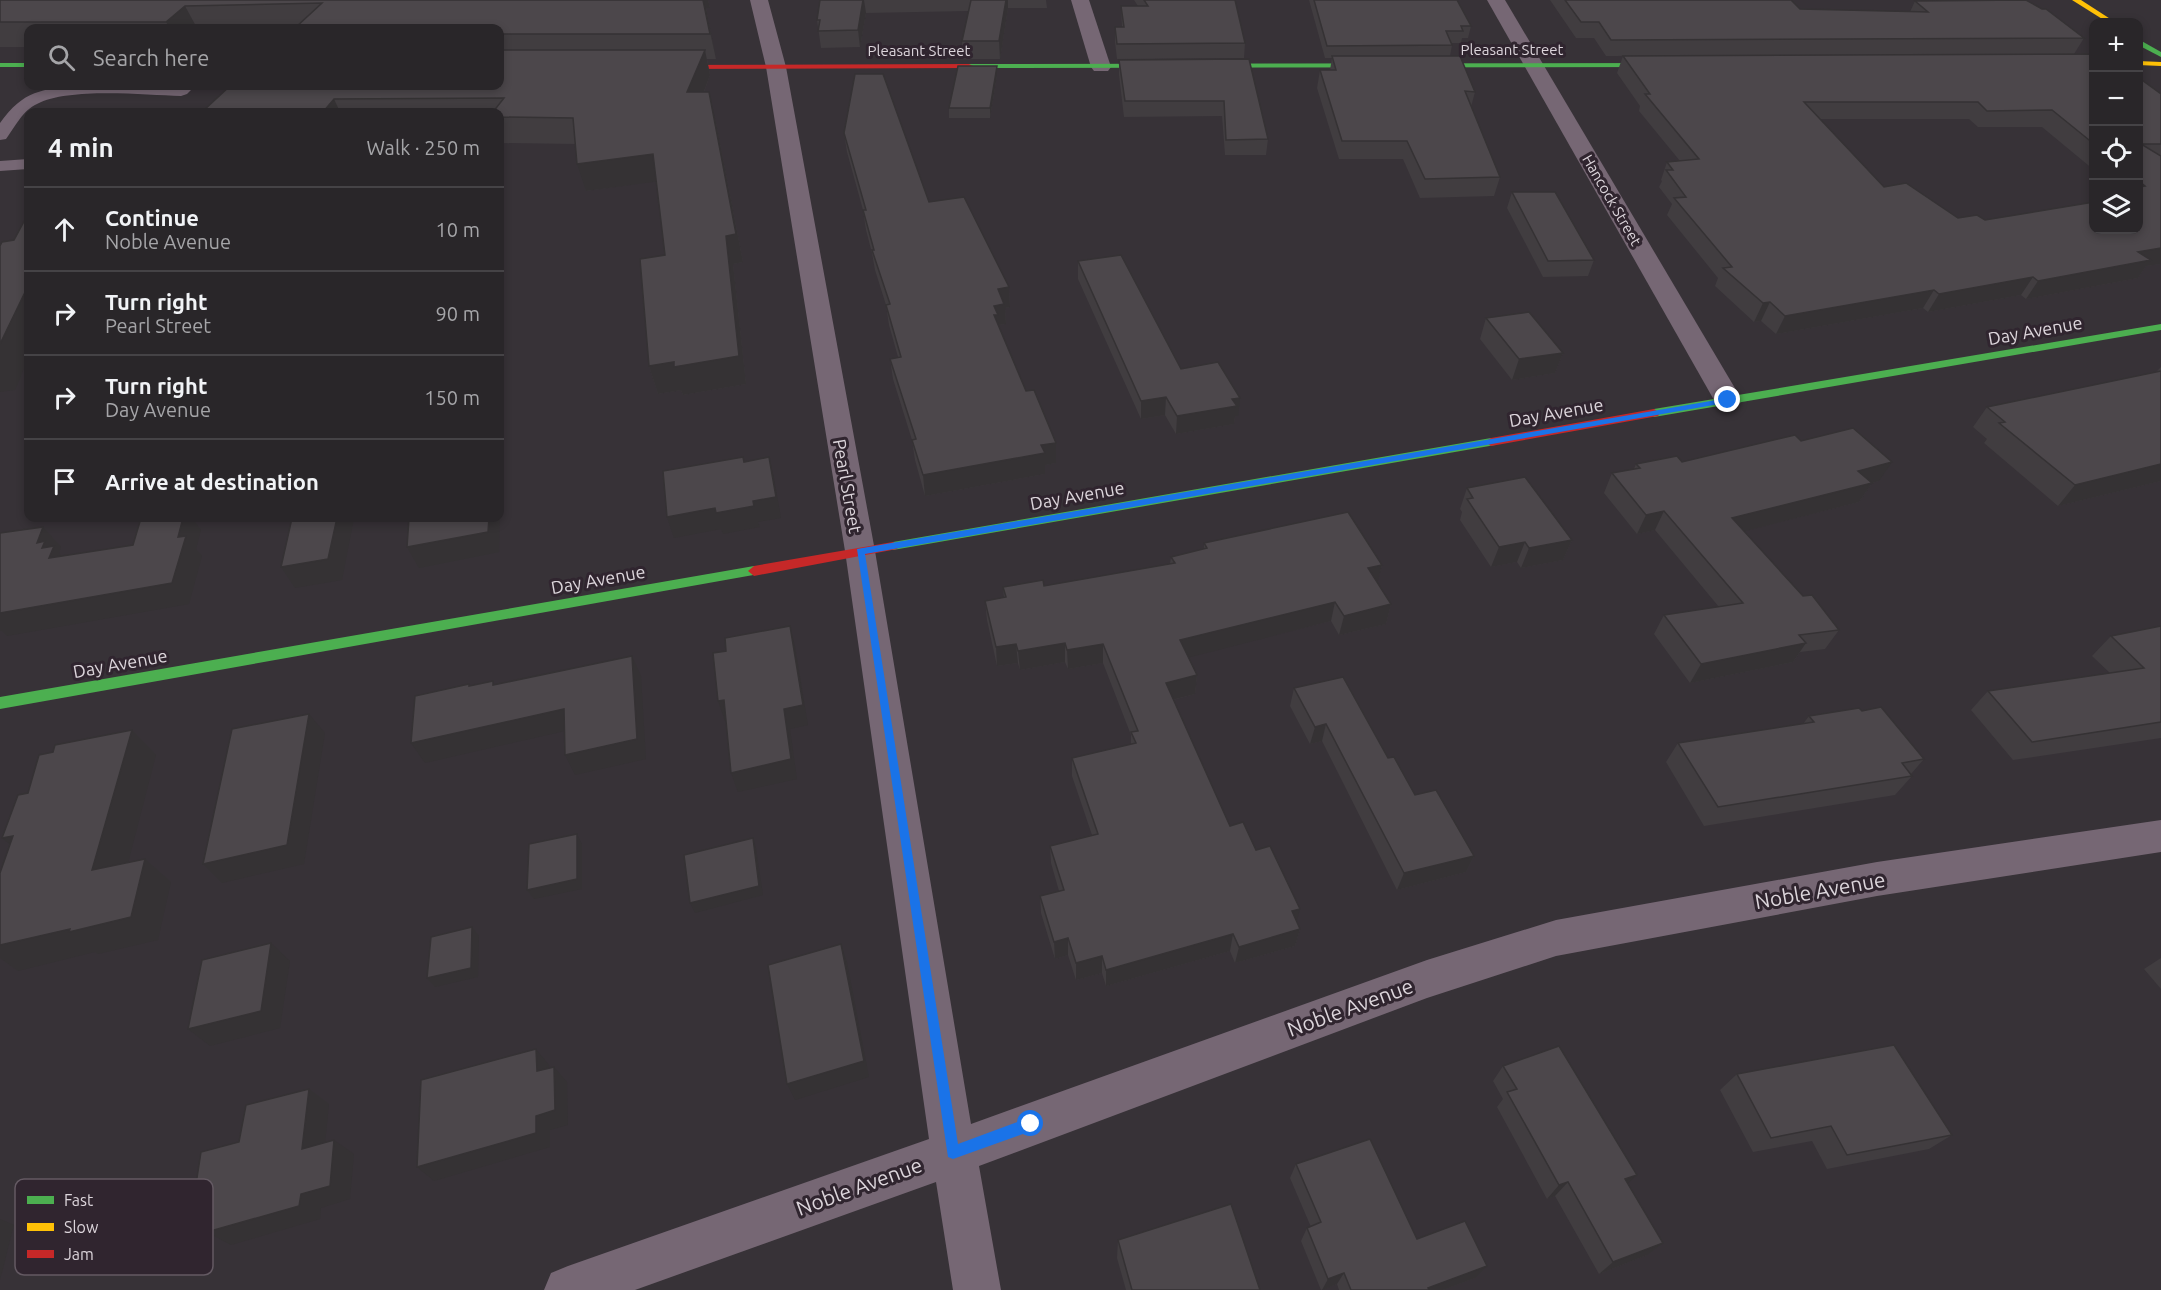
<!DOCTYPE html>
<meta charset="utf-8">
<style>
:root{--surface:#292629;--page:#312e31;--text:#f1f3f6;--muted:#a5a5a8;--line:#454346}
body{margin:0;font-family:Ubuntu,sans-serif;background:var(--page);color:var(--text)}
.controls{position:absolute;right:18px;top:18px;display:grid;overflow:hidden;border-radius:12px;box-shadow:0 3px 9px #0003}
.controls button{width:54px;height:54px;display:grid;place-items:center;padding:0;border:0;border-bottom:2px solid var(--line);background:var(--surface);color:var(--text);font:30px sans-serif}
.stop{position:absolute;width:18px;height:18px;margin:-14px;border:4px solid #1a73e8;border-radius:50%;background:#fff}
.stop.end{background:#1a73e8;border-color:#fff;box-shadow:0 2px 6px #0008}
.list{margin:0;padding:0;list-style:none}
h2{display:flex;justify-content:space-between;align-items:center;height:78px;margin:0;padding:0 24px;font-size:26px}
h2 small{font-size:20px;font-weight:400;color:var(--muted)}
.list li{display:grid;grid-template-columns:39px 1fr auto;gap:18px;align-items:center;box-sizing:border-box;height:84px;padding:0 24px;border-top:2px solid var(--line)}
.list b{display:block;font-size:22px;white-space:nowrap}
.list p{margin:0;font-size:20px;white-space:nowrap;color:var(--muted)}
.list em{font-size:20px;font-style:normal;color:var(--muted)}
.icon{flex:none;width:33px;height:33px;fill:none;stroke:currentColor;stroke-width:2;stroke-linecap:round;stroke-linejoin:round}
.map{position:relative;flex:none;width:2161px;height:1290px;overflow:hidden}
.search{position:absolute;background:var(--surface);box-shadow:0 3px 9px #0003;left:24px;top:24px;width:480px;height:66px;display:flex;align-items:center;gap:15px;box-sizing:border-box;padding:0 21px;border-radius:12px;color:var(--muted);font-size:22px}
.panel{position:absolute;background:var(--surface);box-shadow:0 3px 9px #0003;left:24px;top:108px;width:480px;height:414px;border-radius:12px}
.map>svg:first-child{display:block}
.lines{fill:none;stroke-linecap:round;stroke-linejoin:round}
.lane{fill:#766774;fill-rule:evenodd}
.street{fill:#766774;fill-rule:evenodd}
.fast{fill:#4caf50;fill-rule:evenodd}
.slow{fill:#ffc107;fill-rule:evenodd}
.jam{fill:#c62828;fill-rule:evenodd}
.wall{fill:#413d40}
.shaded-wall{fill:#353234}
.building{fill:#4c474b;stroke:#353234;stroke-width:1.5}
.route{fill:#1a73e8}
.labels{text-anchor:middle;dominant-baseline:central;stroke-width:6;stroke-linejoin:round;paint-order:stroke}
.far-street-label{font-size:15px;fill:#dcd5db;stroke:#30252f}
.street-label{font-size:18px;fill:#dcd5db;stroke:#30252f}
.near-street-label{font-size:21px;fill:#dcd5db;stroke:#30252f}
.key{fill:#30252f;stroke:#645a63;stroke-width:1.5}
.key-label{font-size:16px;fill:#dcd5db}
</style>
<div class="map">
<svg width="2161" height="1290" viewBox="0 0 2161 1290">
<rect width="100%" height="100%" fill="#373237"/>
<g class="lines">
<g class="lane">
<path d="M 81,86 L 195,86 L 187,94 L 181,96 C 144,95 69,87 37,104 C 23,110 15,127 6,139 L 0,140 L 0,123 C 24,90 41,89 81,86 Z"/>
<polygon points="28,159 28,169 0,171 0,161"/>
</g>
<g class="street">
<polygon points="750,0 768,0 786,67 875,551 971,1124 1427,960 1556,920 1877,862 2161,820 2161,852 1877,896 1556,956 1427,998 979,1166 1001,1290 953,1290 936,1182 635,1290 544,1290 551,1273 568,1266 929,1139 845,551 766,67"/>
<polygon points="1071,0 1089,0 1111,67 1108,71 1094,71 1091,67"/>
<polygon points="1487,0 1505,0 1742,400 1738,406 1728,408 1718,406 1714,400"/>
</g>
<g class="fast">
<polygon points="2138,39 2161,52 2161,57 2138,45"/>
<rect x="0" y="63" width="28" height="4"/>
<polygon points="1665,63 1669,65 1668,67 969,68 965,66 969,64"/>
<polygon points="2161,324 2161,330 1654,417 1648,413 1654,409"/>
<polygon points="1491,438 1495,439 1497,442 1495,445 893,550 887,546 893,542"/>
<polygon points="754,566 759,568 760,571 759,574 0,709 0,697"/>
</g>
<g class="slow">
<polygon points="2072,0 2081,0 2115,22 2107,22"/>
<polygon points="2138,61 2161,62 2161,66 2138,65"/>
</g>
<g class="jam">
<polygon points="969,64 973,66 972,68 663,69 659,67 663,65"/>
<polygon points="1654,409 1660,413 1658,416 1491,446 1485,442 1491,438"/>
<polygon points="893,542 899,546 897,549 754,576 748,571 754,566"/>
</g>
</g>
<g class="wall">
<polygon points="0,0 708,0 710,8 706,8 716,59 707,59 710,75 704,92 715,118 743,262 733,264 746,384 683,395 681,390 658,394 649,366 665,255 656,181 586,191 575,144 500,143 500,112 202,112 230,86 500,86 500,28 28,28 28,47 0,47"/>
<polygon points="820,0 1046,0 1047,8 1008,8 1000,59 963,59 962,41 969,11 866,13 860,47 821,48 817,20"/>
<polygon points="1134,0 1235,0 1245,43 1244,58 1117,59 1115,42 1115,27 1122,27 1121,6 1138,6"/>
<polygon points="1309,0 1457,0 1471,26 1468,38 1462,38 1461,43 1451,43 1452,45 1450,56 1475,92 1471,107 1500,177 1494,196 1420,198 1403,159 1339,159 1317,88 1320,70 1330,70 1332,58 1325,58"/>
<polygon points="1550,0 1791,0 1800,9 1910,12 1915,1 2084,38 2074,54 2094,54 2094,170 2042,127 1978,127 1969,119 1820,119 1884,187 1958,218 2139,230 2139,78 2161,94 2161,264 2146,266 2138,278 2026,299 2021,295 1928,312 1923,308 1776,334 1761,321 1754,322 1715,286 1718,278 1667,215 1672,204 1659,187 1662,181 1661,180 1667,162 1680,161 1639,111 1640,106 1617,73 1623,56 1936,55 1606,56 1594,38 1576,38"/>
<polygon points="1249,59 1268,139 1266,155 1225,155 1222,116 1124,117 1119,75 1119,60"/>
<polygon points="997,75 990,118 949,118 949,108"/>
<polygon points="844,133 929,202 1009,287 1010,307 1005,308 1006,324 998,325 1026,391 1056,443 1056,463 1045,465 1045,474 925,496 915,460 912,440 893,379 890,359 898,357 889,325 886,305 875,270 872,253 866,230 863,210 847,152"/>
<polygon points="1512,192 1594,260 1588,276 1543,277 1507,208"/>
<polygon points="1078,261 1181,369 1238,416 1235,416 1234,424 1176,434 1165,415 1141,419 1078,279"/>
<polygon points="1486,318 1563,353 1555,373 1512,380 1480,339"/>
<polygon points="2161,367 2161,481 2058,506 1984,443 1987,439 1973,427 1987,407 2156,372"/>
<polygon points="1801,441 1879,481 1872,483 1859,502 1744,531 1803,596 1839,630 1825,649 1800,652 1793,662 1690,683 1654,634 1664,615 1719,607 1655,530 1637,534 1604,493 1612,473 1634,469 1636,464 1682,462"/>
<polygon points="1467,488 1572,540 1563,560 1521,568 1517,562 1491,567 1460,520 1462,512 1460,509"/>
<polygon points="1204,543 1382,565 1377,582 1391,604 1386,624 1339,635 1331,621 1188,657 1197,675 1195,694 1173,700 1230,826 1256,850 1297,922 1300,929 1295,946 1235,963 1230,951 1106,986 1102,973 1076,980 1068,955 1055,959 1041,913 1040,896 1059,891 1051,863 1050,846 1092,835 1072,776 1072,758 1131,744 1131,735 1103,663 1068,669 1065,662 1020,670 1018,663 997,666 987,620 985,601 1004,598 1003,587 1044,586 1170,564 1171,557 1204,549"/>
<polygon points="2161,626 2161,738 2013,760 1971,710 1988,691 2110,673 2092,656 2111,636"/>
<polygon points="1294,688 1388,758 1415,795 1474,856 1466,872 1397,890 1322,741 1310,744 1290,706"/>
<polygon points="1862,711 1924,759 1911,774 1912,776 1895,795 1704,826 1666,762 1678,743 1803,724 1809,716"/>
<polygon points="2161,958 2161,989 2144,969"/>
<polygon points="1503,1066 1628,1184 1647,1255 1599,1274 1555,1196 1547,1199 1497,1107 1503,1099 1493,1081"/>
<polygon points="1737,1074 1952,1135 1929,1149 1827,1169 1812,1141 1753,1152 1720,1090"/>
<polygon points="1296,1164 1417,1239 1475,1278 1443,1290 1339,1290 1337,1284 1321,1290 1301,1241 1307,1228 1311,1227 1290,1178"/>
<polygon points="1118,1240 1260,1290 1126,1290 1117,1258"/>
</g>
<g class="shaded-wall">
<polygon points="703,0 708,0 710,8 706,8 716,59"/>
<polygon points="863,0 864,0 866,13 860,47 858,30"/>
<polygon points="1006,0 1008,0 1008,8 1000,59 999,41"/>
<polygon points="185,6 197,28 170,28 166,22"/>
<polygon points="705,50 710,75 694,118 687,92"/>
<polygon points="997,66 997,75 990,118 990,108"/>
<polygon points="709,92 715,118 743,262 733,264 746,384 683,395 681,390 658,394 649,366"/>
<polygon points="334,99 340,112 323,112"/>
<polygon points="653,154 660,181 586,191 577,164"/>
<polygon points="2161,248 2161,264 2146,266 2138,278 2026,299 2038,281 2138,252"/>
<polygon points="2033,277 2021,295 1928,312 1939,294"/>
<polygon points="28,286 28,359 15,390 0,392 0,344"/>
<polygon points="1009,287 1010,307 1005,308 1006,324 998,325 994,315 994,306 998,289"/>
<polygon points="1934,290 1923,308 1776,334 1785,316"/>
<polygon points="1770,302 1761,321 1754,322 1763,303"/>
<polygon points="1563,353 1555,373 1512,380 1519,359"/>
<polygon points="1166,397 1165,415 1141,419 1141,401"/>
<polygon points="1240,398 1238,416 1235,416 1234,424 1176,434 1177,416 1232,399"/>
<polygon points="1056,443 1056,463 1045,465 1045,474 925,496 923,475 1041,445"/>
<polygon points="769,457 774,478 781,518 758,522 760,527 723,534 721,529 674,538 667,517 753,501"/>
<polygon points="1892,462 1879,481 1872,483 1859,502 1722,537 1732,518 1858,471"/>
<polygon points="2161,464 2161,481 2058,506 2075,485"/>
<polygon points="500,507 500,508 499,552 419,568 407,547 489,518 500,518"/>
<polygon points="1664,511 1655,530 1637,534 1646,515"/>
<polygon points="183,518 192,518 201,530 196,549 202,556 189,604 7,636 2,631 0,631 0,613 178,537"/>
<polygon points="337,518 354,518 342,580 295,588 281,567"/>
<polygon points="43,527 61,547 59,553 72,567 68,579 37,543"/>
<polygon points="1572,540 1563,560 1521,568 1529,548"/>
<polygon points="1525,542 1517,562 1491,567 1499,547"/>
<polygon points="1382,565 1377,584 1368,568"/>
<polygon points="1335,602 1331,621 1179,660 1180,640"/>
<polygon points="1391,604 1386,624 1339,635 1344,616"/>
<polygon points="790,626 795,646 808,725 790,729 797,779 738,792 731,773 784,709"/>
<polygon points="1065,643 1065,662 1020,670 1018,651"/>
<polygon points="1806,643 1793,662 1690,683 1701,664"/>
<polygon points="1016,644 1018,663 997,666 996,647"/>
<polygon points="1103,644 1103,663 1068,669 1067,650"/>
<polygon points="632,656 641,676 646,759 575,775 565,755"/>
<polygon points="1197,675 1195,694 1164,702 1166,683"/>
<polygon points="724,700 731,720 725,721 718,701"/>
<polygon points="564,709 574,729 425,763 411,743"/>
<polygon points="309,714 325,733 304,864 222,883 203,864"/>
<polygon points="1326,724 1322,741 1310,744 1315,727"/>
<polygon points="132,730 156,755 120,894 92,870"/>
<polygon points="577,834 582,844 582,889 534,899 527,890"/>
<polygon points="13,836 32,862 2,838"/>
<polygon points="753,838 756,848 763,895 695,913 690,903"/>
<polygon points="1474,856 1466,872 1397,890 1404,873"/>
<polygon points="145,859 171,882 158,940 98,954 95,952 18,971 0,958 0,935"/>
<polygon points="1300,909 1295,927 1292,911"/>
<polygon points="472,927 479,936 478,977 435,987 427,978"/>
<polygon points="1300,929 1295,946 1235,963 1239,947"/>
<polygon points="1233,934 1230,951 1106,986 1106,970"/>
<polygon points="1068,938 1068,955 1055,959 1054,942"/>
<polygon points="271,943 290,961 280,1028 210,1046 188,1029"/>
<polygon points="841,944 847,962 869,1077 795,1100 787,1084"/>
<polygon points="1102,956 1102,973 1076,980 1076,963"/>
<polygon points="536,1049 549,1065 550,1087 537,1071"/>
<polygon points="554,1067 567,1082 568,1125 550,1130 550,1147 434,1181 417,1167 536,1116"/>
<polygon points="309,1089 329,1104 323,1163 302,1149"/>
<polygon points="334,1140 354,1154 350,1199 321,1208 320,1219 231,1245 190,1223 301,1194"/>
<polygon points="1637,1175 1622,1189 1625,1179"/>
<polygon points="1568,1182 1555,1196 1547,1199 1559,1185"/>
<polygon points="0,1219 14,1225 0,1280"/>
<polygon points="1663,1243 1647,1255 1599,1274 1613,1262"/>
<polygon points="1487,1266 1475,1278 1443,1290 1426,1290 1428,1288"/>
<polygon points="1344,1273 1337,1284 1322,1290 1328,1279"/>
</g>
<g class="building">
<polygon points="0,0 703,0 710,34 500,34 500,28 295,28 322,3 185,6 166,22 0,22"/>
<polygon points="820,0 863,0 858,30 818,31 820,20 817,20"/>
<polygon points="971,0 1006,0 999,41 962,41"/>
<polygon points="1144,0 1235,0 1245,43 1117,44 1115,27 1124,27 1121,6 1148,6"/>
<polygon points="1314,0 1457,0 1471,26 1461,26 1463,31 1446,31 1452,45 1327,46"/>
<polygon points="1565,0 1791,0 1800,9 1928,12 1915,1 2026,0 2042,9 2046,9 2084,38 1611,40 1599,22 1581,22"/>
<polygon points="500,50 705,50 687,92 709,92 736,234 726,236 739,356 674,367 674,362 649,366 640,259 665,255 653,154 577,164 573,118 500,117 500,112 493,112 504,98 334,99 323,112 202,112 230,86 500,86"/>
<polygon points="2094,54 2094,144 2052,110 1987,111 1978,102 1804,102 1884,187 1906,183 1958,218 1977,215 1985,220 2094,202 2094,230 2139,230 2139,187 2145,186 2139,181 2139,78 2161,94 2161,144 2141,144 2161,156 2161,248 2138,252 2151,260 2038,281 2033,277 1939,294 1934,290 1785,316 1770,302 1763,303 1723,268 1732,267 1674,198 1686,197 1666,170 1673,170 1667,162 1699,159 1645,94 1650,94 1623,56"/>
<polygon points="1332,56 1460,56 1475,92 1465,91 1500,177 1425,179 1407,141 1342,141 1320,70 1336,70"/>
<polygon points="1249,59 1268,139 1226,140 1224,101 1125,101 1119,60"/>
<polygon points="958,66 997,66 990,108 949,108"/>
<polygon points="855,74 883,74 929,202 964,197 1009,287 998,289 1004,304 994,306 998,315 994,315 1026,391 1034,390 1056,443 1041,445 1045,453 923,475 912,440 916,439 890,359 901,357 886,305 890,304 872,250 874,250 863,210 866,210 844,133"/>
<polygon points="1512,192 1555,192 1594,260 1548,261"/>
<polygon points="28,214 28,286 0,344 0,246 2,242 14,240"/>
<polygon points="1121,255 1181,369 1218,362 1240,398 1232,399 1237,406 1177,416 1166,397 1141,401 1078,261"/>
<polygon points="1529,312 1563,353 1519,359 1486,318"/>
<polygon points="2161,371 2161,464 2075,485 1999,423 2005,422 1987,407"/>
<polygon points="1853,428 1892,462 1858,471 1872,483 1732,518 1803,596 1812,595 1839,630 1799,635 1806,643 1701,664 1664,615 1743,603 1664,511 1646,515 1612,473 1640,468 1636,464 1677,456 1682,462 1795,435 1801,441"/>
<polygon points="743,457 744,462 769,457 776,497 753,501 754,506 716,513 715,508 667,517 663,471"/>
<polygon points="1525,477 1572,540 1529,548 1525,542 1499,547 1467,499 1473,498 1467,488"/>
<polygon points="1348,512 1382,565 1368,568 1391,604 1344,616 1335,602 1180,640 1197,675 1166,683 1230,826 1243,822 1256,850 1270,846 1300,909 1292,911 1300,929 1239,947 1233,934 1106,970 1102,956 1076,963 1068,938 1054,942 1040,896 1064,890 1050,846 1098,834 1072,758 1136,743 1131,732 1138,731 1103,644 1067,650 1065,643 1018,651 1016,644 996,647 985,601 1006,597 1003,587 1043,580 1044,586 1175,563 1171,557 1207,548 1204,543"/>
<polygon points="141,518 183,518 178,537 186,536 172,583 0,613 0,533 43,527 37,543 45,541 42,548 54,546 49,558 133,545"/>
<polygon points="292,518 337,518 328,559 281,567"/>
<polygon points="409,518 489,518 488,532 407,547"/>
<polygon points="790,626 803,705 784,709 791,759 731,773 724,700 718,701 713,653 726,651 725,638"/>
<polygon points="2161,626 2161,722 2032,742 1988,691 2144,668 2111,636"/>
<polygon points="632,656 637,739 565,755 564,709 411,743 415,696 469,684 469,686 493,681 493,685"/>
<polygon points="1343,677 1388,758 1394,757 1415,795 1436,790 1474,856 1404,873 1326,724 1315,727 1294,688"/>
<polygon points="1881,707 1924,759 1902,763 1912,776 1718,807 1678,743 1814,722 1809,716 1859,708 1862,711"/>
<polygon points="309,714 287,845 203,864 232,729"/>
<polygon points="132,730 92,870 145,859 131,917 69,932 70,929 0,945 0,873 13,836 2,838 18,795 28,793 39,755 53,752 55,745"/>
<polygon points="577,834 577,879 527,890 529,844"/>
<polygon points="753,838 759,886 690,903 684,855"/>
<polygon points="472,927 471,968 427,978 431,937"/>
<polygon points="271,943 261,1011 188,1029 202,960"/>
<polygon points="841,944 864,1061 787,1084 768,965"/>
<polygon points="1894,1045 1952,1135 1847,1155 1831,1126 1771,1138 1737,1074"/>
<polygon points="1559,1046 1637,1175 1625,1179 1663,1243 1613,1262 1568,1182 1559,1185 1507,1092 1517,1089 1503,1066"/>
<polygon points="536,1049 537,1071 554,1067 555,1110 536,1116 536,1133 417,1167 421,1080"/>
<polygon points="309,1089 302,1149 334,1140 330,1186 301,1194 299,1206 207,1232 209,1218 190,1223 201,1152 239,1142 246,1105"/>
<polygon points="1370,1139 1417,1239 1465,1221 1487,1266 1428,1288 1429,1290 1351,1290 1344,1273 1328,1279 1307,1228 1321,1222 1296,1164"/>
<polygon points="1231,1204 1260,1290 1132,1290 1118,1240"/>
</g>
<polygon class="route" points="1728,398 1731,398 1731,402 865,554 958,1144 1031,1117 1036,1119 1038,1124 1036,1129 1031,1131 953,1159 948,1157 857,549"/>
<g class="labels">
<g class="far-street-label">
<text x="1512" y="49">Pleasant Street</text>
<text x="919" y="50">Pleasant Street</text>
<text transform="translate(1612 200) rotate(60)">Hancock Street</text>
</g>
<g class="street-label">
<text transform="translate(2035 330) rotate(-10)">Day Avenue</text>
<text transform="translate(1556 412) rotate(-10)">Day Avenue</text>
<text transform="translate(848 486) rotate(80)">Pearl Street</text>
<text transform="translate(1077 495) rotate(-10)">Day Avenue</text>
<text transform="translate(598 579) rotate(-10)">Day Avenue</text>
<text transform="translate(120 663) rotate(-10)">Day Avenue</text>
</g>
<g class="near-street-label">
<text transform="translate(1820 890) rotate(-10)">Noble Avenue</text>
<text transform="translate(1350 1007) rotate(-20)">Noble Avenue</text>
<text transform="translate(859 1186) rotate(-20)">Noble Avenue</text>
</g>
</g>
<rect x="15" y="1179" width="198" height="96" rx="9" class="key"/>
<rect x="27" y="1196" width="27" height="8" fill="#4caf50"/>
<rect x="27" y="1223" width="27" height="8" fill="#ffc107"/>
<rect x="27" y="1250" width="27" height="8" fill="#c62828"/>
<g class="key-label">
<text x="64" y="1206">Fast</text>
<text x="64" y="1233">Slow</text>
<text x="64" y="1260">Jam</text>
</g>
</svg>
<div class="controls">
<button>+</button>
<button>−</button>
<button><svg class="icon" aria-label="locate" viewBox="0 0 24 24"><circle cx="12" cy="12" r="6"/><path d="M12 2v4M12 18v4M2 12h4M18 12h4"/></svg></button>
<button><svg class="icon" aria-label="layers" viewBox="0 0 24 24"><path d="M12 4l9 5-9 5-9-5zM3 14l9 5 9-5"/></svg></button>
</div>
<div class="stop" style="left:1031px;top:1124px"></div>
<div class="stop end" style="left:1728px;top:400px"></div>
<div class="search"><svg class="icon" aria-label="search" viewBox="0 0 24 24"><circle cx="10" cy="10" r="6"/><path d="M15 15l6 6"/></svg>Search here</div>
<section class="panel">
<h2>4 min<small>Walk · 250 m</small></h2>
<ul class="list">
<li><svg class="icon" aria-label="ahead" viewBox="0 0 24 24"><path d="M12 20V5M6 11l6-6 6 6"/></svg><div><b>Continue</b><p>Noble Avenue</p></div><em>10 m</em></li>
<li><svg class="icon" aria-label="right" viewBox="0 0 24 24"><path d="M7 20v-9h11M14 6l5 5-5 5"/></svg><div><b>Turn right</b><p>Pearl Street</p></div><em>90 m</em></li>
<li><svg class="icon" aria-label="right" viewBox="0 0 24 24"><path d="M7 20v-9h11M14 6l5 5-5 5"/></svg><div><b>Turn right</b><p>Day Avenue</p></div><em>150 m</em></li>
<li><svg class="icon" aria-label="arrive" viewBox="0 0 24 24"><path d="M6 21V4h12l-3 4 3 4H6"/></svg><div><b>Arrive at destination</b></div></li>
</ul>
</section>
</div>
